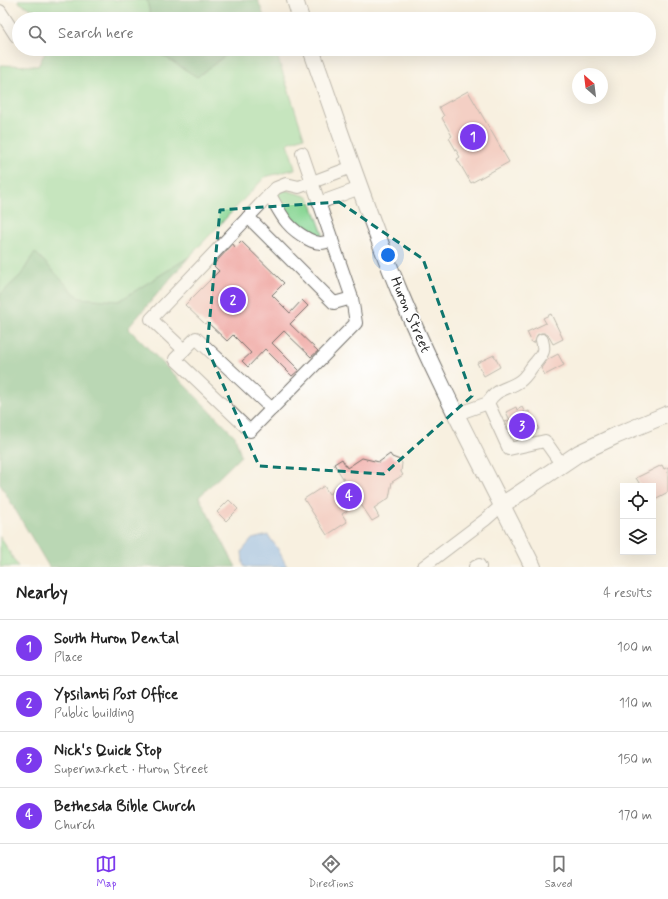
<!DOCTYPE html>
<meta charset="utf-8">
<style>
:root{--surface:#fff;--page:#f6f6f6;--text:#222;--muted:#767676;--line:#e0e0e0;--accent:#7c3aed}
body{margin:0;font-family:Mynerve,sans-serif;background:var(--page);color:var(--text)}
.controls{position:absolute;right:12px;bottom:12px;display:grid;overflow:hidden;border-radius:0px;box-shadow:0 4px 16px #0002}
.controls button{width:36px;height:36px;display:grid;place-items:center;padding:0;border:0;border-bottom:1px solid var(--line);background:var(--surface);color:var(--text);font:20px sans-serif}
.compass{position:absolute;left:572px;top:68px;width:36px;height:36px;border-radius:50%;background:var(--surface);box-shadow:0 4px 16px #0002;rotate:332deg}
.you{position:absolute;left:388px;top:255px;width:14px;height:14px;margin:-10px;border:3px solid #fff;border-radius:50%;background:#1a73e8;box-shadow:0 0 0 6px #1a73e833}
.badge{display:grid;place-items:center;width:26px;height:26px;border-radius:50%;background:var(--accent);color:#fff;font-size:13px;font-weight:700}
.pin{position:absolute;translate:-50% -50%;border:2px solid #fff;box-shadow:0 1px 4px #0006}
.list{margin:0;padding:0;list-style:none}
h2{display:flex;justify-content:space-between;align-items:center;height:52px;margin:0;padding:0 16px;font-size:17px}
h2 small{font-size:13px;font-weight:400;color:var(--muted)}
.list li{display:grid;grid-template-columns:26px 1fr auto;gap:12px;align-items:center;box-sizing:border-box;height:56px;padding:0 16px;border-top:1px solid var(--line)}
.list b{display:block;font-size:15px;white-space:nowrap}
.list p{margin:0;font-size:13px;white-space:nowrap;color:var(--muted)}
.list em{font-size:13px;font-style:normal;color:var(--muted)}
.icon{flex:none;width:22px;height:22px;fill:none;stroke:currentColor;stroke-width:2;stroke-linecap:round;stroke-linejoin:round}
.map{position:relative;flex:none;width:668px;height:567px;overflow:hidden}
.search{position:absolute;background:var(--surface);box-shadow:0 4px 16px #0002;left:12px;right:12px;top:12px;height:44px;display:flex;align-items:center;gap:10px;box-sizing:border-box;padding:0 14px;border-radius:22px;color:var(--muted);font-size:15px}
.sheet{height:276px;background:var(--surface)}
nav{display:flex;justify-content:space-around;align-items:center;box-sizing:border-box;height:56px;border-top:1px solid var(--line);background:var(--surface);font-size:11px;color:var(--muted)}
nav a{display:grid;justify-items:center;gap:2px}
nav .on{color:var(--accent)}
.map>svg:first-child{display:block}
.green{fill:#8ad795;stroke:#5a8160}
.forest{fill:#6fb87e;stroke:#4d7254}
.water{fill:#7fb2ec;stroke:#556e8c}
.building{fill:#efa7a2}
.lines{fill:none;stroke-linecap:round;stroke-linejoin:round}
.minor-casing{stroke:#73706a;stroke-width:14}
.major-casing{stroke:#73706a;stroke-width:18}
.minor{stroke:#fff;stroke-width:12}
.major{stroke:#fff;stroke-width:16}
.marked{fill:none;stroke:#0f766e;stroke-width:3;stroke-dasharray:8 5;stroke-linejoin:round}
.labels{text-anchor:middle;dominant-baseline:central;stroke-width:3;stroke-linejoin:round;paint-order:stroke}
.street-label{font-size:15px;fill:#2b2b2b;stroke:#fff}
</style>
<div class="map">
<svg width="668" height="567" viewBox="0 0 668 567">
<rect width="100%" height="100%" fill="#fff"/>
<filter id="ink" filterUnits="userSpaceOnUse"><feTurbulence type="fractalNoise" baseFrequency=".025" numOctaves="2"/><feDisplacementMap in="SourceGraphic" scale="8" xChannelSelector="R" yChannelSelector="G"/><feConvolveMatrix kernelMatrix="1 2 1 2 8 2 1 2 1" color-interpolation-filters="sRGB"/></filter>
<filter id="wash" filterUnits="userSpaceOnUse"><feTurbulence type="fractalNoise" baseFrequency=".012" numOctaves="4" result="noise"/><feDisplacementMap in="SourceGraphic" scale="16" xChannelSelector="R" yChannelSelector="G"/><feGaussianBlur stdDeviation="0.9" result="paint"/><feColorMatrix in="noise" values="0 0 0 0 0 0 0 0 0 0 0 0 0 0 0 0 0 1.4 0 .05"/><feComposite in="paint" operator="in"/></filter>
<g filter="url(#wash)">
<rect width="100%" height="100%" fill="#f8f0e0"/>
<g class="green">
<polygon points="18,0 147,0 151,19 44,19 42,14 20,3"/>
<polygon points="47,49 158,49 159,53 197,77 234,49 275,49 304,137 288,143 295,169 265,177 189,257 119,301 79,298 35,252 21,275 0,295 0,65 38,66"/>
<polygon points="282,189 306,196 310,199 323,234 321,237 318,238 317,233 299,225 293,220 289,222 276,195"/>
<polygon points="0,536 18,567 0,567"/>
</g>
<g class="forest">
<polygon points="147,0 258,0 265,19 151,19"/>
<polygon points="158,49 234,49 197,77 159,53"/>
<polygon points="35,252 79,298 119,301 189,257 128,328 235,436 241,456 199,497 236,567 49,567 0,484 0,295 21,275"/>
</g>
<polygon class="water" points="268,535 278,549 287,567 245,567 243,564 242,551 252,539"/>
<g id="blocks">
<g class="building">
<polygon points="468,91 509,162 471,183 457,159 460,157 449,138 452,136 442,118 444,116 439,107"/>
<polygon points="241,241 284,283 272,295 290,313 302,300 308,306 290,324 318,351 311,357 284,331 272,343 299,370 292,376 265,349 248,367 242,361 251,353 233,335 227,341 207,322 205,324 185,305 219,271 213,265 233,244 235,247"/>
<polygon points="551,314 563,339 553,344 548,335 544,333 541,333 537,335 535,342 532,343 527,332 546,323 543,318"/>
<polygon points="558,354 564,365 545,375 541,368 547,360"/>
<polygon points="494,355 500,367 484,376 477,363"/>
<polygon points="516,407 517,410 522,407 525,413 529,411 539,429 520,439 516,431 511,434 505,422 510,420 506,412"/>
<polygon points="390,454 392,457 400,460 402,463 401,472 403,475 392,482 389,498 374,508 379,517 372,521 360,503 342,514 347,522 327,535 304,499 324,486 329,494 346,483 334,464 342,459 347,468 362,458 379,462"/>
<polygon points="662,465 664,469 668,467 668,492 653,500 653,486 641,486 636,478"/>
<polygon points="229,500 238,509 226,521 217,512"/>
</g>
</g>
</g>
<g filter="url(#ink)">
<use href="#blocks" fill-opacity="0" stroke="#73706a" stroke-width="1"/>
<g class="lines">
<defs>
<g id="minor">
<polyline points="0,11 16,36"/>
<polyline points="352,167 299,187 286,184 276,188 151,319 184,350 175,359 250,431 356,323 352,298"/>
<path d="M 270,195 C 282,216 286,227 308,239 C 317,244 323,244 332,240"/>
<polyline points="319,203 360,188"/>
<polyline points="248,217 334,303 352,298 302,153"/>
<polyline points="184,350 196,338 272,409"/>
<path d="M 488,403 C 496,388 507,390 520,381 C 527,376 530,368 536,362 C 543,353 545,351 542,340"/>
<polyline points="457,414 488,403 509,449 545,441 562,465"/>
<polyline points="423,567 485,520 502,505"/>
<polyline points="475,567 479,565 480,567"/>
</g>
<g id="major">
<polyline points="295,0 301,19"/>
<path d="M 311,49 C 340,131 367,213 400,293 C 439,387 488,476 533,567"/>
<polyline points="502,505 579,453 615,436 668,414"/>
</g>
</defs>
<use href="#minor" class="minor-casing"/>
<use href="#major" class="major-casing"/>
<use href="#minor" class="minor"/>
<use href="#major" class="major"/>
</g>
</g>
<path d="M0 0H668V567H0ZM 339,202 L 423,259 L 472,396 L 384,474 L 259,466 L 207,348 L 220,210 Z" fill="#f8f0e0" fill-opacity=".55" fill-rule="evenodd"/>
<path class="marked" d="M 339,202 L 423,259 L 472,396 L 384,474 L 259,466 L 207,348 L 220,210 Z"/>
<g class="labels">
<g class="street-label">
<text transform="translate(410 315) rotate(67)">Huron Street</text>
</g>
</g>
</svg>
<div class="controls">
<button><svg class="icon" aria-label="locate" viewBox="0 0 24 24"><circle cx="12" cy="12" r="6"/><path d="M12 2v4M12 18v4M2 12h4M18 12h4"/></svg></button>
<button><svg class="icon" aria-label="layers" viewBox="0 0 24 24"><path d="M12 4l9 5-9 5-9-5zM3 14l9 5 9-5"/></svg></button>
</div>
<svg class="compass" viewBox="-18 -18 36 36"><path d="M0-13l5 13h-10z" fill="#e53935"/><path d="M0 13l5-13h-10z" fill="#767676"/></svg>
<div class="you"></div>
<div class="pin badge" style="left:473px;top:137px">1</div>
<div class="pin badge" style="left:233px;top:300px">2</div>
<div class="pin badge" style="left:522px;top:426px">3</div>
<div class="pin badge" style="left:349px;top:496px">4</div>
<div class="search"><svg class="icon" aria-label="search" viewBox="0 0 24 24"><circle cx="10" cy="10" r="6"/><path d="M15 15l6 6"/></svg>Search here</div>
</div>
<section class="sheet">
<h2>Nearby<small>4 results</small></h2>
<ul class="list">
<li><span class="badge">1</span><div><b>South Huron Dental</b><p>Place</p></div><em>100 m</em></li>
<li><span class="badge">2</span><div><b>Ypsilanti Post Office</b><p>Public building</p></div><em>110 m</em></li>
<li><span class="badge">3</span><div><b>Nick's Quick Stop</b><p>Supermarket · Huron Street</p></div><em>150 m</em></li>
<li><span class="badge">4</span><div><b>Bethesda Bible Church</b><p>Church</p></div><em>170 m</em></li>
</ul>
</section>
<nav>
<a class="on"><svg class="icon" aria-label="map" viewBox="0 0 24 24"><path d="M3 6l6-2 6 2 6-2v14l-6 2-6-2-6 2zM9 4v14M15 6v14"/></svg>Map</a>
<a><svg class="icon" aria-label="directions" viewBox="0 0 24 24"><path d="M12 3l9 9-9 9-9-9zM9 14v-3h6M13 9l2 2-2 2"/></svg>Directions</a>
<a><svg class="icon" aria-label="saved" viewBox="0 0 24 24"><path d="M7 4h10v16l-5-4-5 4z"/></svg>Saved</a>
</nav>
